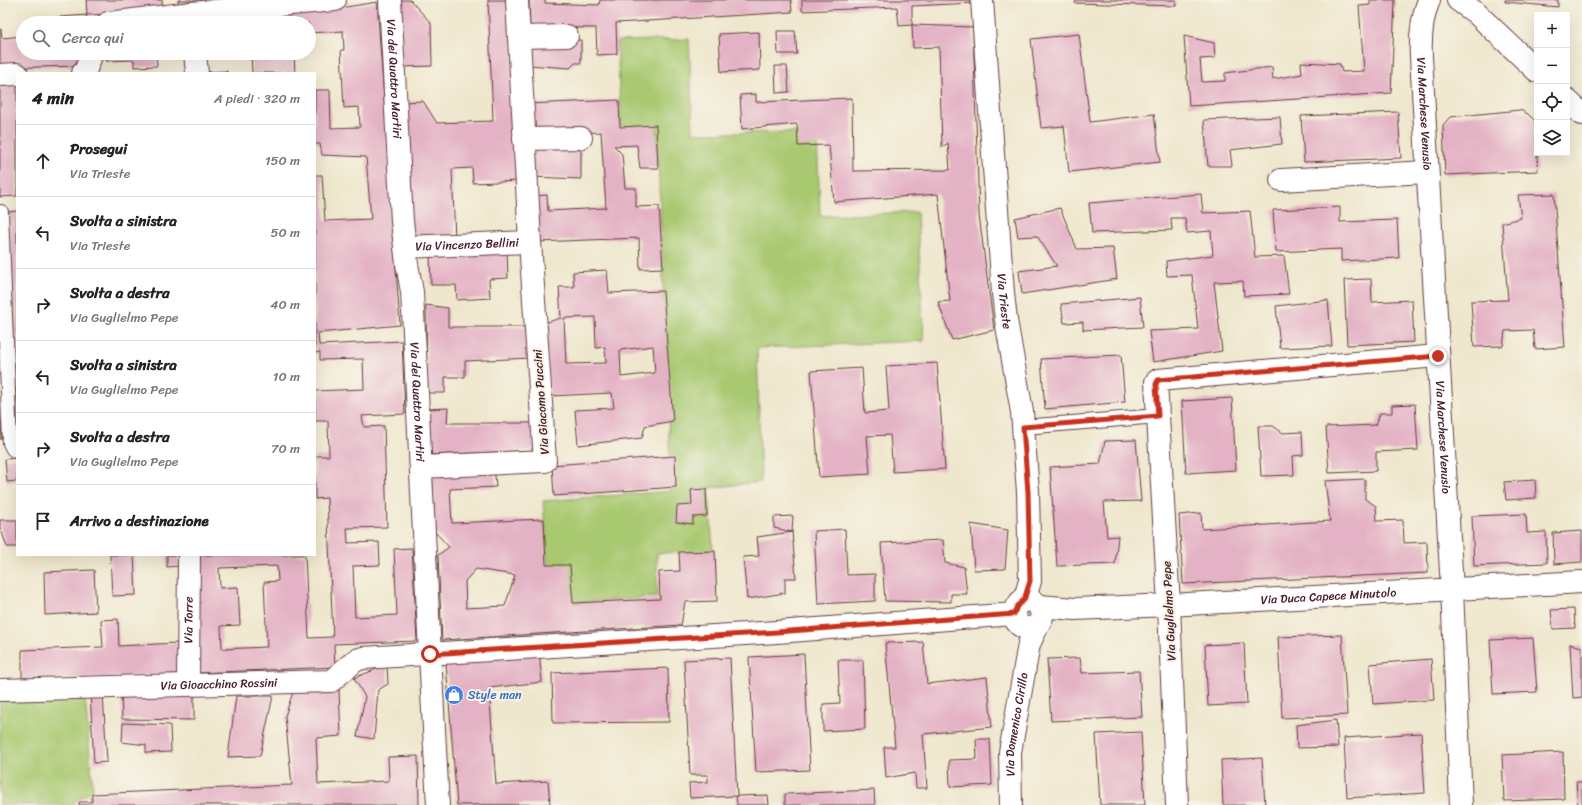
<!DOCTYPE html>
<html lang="it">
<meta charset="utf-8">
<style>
:root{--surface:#fff;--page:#f6f6f6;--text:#222;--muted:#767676;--line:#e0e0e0}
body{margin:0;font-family:Sriracha,sans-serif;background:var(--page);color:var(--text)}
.controls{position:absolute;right:12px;top:12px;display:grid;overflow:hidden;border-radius:0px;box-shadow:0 4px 16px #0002}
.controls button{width:36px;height:36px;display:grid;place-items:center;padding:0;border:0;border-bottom:1px solid var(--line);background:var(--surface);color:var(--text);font:20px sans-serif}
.stop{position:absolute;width:12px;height:12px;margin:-9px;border:3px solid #c8321e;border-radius:50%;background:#fff}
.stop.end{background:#c8321e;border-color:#fff;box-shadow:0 1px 4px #0008}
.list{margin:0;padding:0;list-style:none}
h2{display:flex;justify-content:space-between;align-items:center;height:52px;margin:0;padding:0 16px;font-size:17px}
h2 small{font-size:13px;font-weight:400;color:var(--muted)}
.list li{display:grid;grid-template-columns:26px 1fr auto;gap:12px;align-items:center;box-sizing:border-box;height:72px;padding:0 16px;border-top:1px solid var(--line)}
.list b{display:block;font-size:15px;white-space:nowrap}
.list p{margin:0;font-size:13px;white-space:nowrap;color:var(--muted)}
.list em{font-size:13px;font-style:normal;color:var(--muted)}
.icon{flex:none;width:22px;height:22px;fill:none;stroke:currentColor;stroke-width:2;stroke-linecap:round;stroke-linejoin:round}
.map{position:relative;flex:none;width:1582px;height:805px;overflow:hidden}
.search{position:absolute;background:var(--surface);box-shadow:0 4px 16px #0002;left:16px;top:16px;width:300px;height:44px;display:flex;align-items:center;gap:10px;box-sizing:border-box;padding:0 14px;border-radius:22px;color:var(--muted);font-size:15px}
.panel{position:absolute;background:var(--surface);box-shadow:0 4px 16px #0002;left:16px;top:72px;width:300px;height:484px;border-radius:0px}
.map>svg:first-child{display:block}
.green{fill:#a9c971;stroke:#7a744e}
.building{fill:#e4b2c5;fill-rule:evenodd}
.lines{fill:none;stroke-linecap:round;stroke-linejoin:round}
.service-casing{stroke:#633d43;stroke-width:16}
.minor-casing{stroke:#633d43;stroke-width:24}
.tertiary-casing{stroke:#633d43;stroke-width:24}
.service{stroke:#fff;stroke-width:14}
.minor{stroke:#fff;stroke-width:22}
.tertiary{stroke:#fff;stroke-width:22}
.route{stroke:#c8321e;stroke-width:5}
.labels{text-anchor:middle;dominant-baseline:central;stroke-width:4;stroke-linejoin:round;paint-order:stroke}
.street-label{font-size:12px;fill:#4a1f2b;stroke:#f7f3e8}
.shop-label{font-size:12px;fill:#366cbe;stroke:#f7f3e8;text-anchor:start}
</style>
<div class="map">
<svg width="1582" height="805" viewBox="0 0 1582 805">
<rect width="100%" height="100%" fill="#f7f3e8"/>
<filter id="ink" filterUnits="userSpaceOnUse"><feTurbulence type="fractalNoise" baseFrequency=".025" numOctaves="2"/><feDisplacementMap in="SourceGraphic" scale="8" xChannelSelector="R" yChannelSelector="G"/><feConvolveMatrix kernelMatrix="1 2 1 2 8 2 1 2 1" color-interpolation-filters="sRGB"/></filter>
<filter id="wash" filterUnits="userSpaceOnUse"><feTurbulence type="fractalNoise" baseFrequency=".012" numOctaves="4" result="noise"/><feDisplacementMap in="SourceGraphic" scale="16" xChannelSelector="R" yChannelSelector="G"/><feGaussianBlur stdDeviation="0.9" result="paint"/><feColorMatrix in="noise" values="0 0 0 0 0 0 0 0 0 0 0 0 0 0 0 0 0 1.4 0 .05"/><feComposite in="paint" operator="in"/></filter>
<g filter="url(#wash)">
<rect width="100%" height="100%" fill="#efe7cd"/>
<g class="green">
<polygon points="689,39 693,133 817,132 820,216 917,212 924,341 757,348 761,482 709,488 713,552 657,553 657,597 568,603 548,570 543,501 671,491 657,127 621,128 617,41"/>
<polygon points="85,697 93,790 74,802 74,805 0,805 0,701"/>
</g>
<g id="blocks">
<g class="building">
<polygon points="86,0 162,0 163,12 87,15"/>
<polygon points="178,0 234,0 179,8"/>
<polygon points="400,0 410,0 431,23 432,66 402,67"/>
<polygon points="488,0 511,0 519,181 473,183 472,168 452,169 455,238 409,240 403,102 423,101 437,123 493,121"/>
<polygon points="529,0 545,0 545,3 599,5 600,0 791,0 792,12 616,23 617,54 597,55 596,28 530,27"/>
<polygon points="802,0 974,0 974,3 912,6 912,25 899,26 897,7 802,11"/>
<polygon points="1076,0 1176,0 1176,6 1075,3"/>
<polygon points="1370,0 1395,0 1391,93 1189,106 1184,36 1214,43 1215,58 1200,59 1202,82 1225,81 1225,73 1272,67 1273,79 1302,74 1301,62 1340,64 1342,72 1364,71 1359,6 1370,5"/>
<polygon points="1505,0 1558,0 1558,7 1505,2"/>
<path d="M 377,2 L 400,325 L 318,333 L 319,345 L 402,341 L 405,414 L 362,416 L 364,427 L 384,426 L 387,527 L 347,528 L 348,543 L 379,542 L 380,565 L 353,566 L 355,617 L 397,615 L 394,549 L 412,548 L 417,641 L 334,644 L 335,667 L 196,673 L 192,555 L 305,555 L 309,638 L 333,637 L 327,498 L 315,499 L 315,456 L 329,456 L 328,421 L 315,421 L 315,391 L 364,389 L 363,359 L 320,360 L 320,352 L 315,353 L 315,175 L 322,175 L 325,221 L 371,219 L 366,157 L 322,155 L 320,144 L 315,144 L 315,90 L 330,90 L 331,128 L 360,127 L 359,107 L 344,108 L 341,50 L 344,50 L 343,31 L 309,33 L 309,23 L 200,23 L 204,18 L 309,13 ZM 277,566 L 278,581 L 264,582 L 267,647 L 222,649 L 221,626 L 240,625 L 238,587 L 220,588 L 219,568 Z"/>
<polygon points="87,15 84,23 59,23 59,17"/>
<polygon points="912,25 973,27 979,215 994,330 952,340 938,302 950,301 938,194 834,202 829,145 798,146 797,124 742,129 740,95 756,94 756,102 852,98 853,171 950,170 948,143 942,147 939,47 913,48"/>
<polygon points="0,29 1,29 2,38 23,36 23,53 79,53 79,66 0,68"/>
<polygon points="777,31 795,31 797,54 778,54"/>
<polygon points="759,32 760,70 721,72 719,34"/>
<polygon points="1079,34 1090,122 1154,114 1160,162 1069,172 1064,126 1041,128 1031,39"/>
<polygon points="581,40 581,63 575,63 570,68 528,65 528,42"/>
<polygon points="109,53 156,53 157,66 134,67 134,60 106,61"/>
<polygon points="251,53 294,53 295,73 252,73"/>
<polygon points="775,66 787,66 789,92 776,93"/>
<polygon points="227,71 227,73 207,73 207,72"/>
<polygon points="17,82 17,196 0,197 0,83"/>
<polygon points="619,100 620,127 656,125 658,168 640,168 637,145 614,146 622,154 625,188 636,188 636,207 659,206 663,268 640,269 639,238 537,242 535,196 547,195 548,211 606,208 601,132 528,135 527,104"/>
<polygon points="1520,110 1528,114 1535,121 1538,171 1445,175 1443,125 1450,117"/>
<polygon points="1398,112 1401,158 1304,162 1301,116"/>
<polygon points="1280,117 1282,144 1230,150 1232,166 1208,166 1204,120"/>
<polygon points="531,143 581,144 581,179 531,177"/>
<polygon points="1201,194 1203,213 1250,211 1255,257 1284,256 1289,294 1244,296 1243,281 1214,282 1222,351 1153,362 1149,331 1198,329 1192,275 1167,276 1166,261 1213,255 1211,231 1187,233 1185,218 1171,218 1172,230 1092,233 1089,203"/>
<polygon points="1554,194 1565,347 1535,349 1533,330 1505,331 1503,346 1474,347 1471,301 1508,300 1502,223 1521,218 1518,195"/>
<polygon points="1340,207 1340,222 1397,220 1399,258 1341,261 1341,249 1276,252 1273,210"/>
<polygon points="1060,208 1077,249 1113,248 1117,279 1022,294 1019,271 1057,266 1037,236 1018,237 1015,218"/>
<polygon points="17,211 17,366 11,366 8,212"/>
<polygon points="507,251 508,278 489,279 490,298 457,300 456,285 431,285 430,255"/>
<path d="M 607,270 L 609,293 L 663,291 L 673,421 L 645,426 L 642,438 L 578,445 L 575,410 L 614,408 L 612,393 L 550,396 L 544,323 L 561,318 L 559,287 L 574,287 L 573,272 ZM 595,317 L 596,348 L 605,347 L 606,363 L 566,364 L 564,318 ZM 653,346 L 655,373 L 621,377 L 620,350 Z"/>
<polygon points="1371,279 1372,302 1412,300 1414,342 1347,345 1344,280"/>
<polygon points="1140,297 1143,327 1083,330 1083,322 1064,323 1061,304"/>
<polygon points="1328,300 1332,346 1280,348 1276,306"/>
<polygon points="426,305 448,308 448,327 531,327 531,358 465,361 465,377 445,377 445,393 427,393"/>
<polygon points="1121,355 1125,402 1045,409 1041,359"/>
<polygon points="937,363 945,469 893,472 890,435 867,436 870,474 819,477 811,371 862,368 865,413 889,411 886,366"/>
<polygon points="17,388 17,439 13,439 11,389"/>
<polygon points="1232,398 1236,470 1186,473 1182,401"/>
<polygon points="1415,404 1418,450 1376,452 1376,471 1329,473 1326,427 1376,425 1380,413 1392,413 1392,405"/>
<polygon points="448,408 447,423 538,423 538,450 429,455 428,409"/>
<polygon points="0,420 1,420 2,439 0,439"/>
<polygon points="1258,426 1273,426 1283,433 1302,432 1303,455 1293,456 1294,475 1261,476"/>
<polygon points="1136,440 1141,501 1104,502 1107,537 1118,536 1115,564 1057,566 1050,467 1100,464 1105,441"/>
<polygon points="675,456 676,487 554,496 552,465"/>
<polygon points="17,458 17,481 7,482 5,459"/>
<path d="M 494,464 L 496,487 L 450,489 L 452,523 L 544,519 L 546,565 L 570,565 L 573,603 L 660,599 L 659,572 L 680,571 L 679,552 L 715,551 L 717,601 L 685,602 L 681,625 L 442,640 L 438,555 L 449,547 L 435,532 L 432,467 ZM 476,569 L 515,575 L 505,606 L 466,608 L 465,581 Z"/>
<polygon points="1365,479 1365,499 1376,506 1377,521 1403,520 1404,543 1427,542 1428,573 1183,584 1179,515 1201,513 1202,529 1330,521 1325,481"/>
<polygon points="1535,480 1536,498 1506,500 1504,482"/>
<polygon points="706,489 707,516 693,517 693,524 676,522 677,506 692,505 691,490"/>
<polygon points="1526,514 1527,533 1546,532 1547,563 1474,566 1472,516"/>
<polygon points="793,516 792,532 774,528 774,517"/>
<polygon points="0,520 17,520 17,547 7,547 0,527"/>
<polygon points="971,524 1008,530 1005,569 974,570"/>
<polygon points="845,529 847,575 875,574 875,601 818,604 814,531"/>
<polygon points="1582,531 1582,562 1554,564 1553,533"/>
<polygon points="792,532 796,578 785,578 785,593 747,599 743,557 759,556 757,537"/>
<polygon points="943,540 945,563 964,567 967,594 951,594 951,602 885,601 881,543"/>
<polygon points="110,555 134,555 136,595 112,596"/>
<polygon points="167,555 179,555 179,566 167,567"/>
<polygon points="94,570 96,612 45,615 44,572"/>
<polygon points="1574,609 1575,628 1553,629 1551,610"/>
<polygon points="118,619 119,646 177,643 178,674 22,681 22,650 103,647 101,620"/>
<polygon points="1342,635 1347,715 1282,718 1278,637"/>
<polygon points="1533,638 1537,692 1493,694 1490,640"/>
<polygon points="923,642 927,684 987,677 992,727 923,734 927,788 916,788 915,773 886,778 884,747 895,747 885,643"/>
<polygon points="1244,643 1247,704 1208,706 1205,645"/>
<polygon points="1570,644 1582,647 1582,697 1573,698"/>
<polygon points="539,651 542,682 489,688 496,784 548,781 550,804 457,805 446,663"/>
<polygon points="804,654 810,770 756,772 749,657"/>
<polygon points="730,658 737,796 690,798 689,783 708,782 708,775 690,775 684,660"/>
<polygon points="1080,658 1082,673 1139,671 1142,717 1051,721 1047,659"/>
<polygon points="1431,659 1434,700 1373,704 1370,664"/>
<polygon points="838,660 863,660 865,729 823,731 823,704 840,703"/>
<polygon points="387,665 388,684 378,690 374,739 357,736 365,697 354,678"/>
<polygon points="668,668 669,722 553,723 552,673"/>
<polygon points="339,690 341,736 316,738 318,784 389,781 388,757 418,756 419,805 79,805 79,802 92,802 92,794 292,785 285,716 293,692"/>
<polygon points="121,692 194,693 194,720 122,719"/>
<polygon points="90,693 103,693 107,762 94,763"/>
<polygon points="236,696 273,696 260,756 228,757"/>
<polygon points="1336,720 1338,747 1297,748 1296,725"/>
<polygon points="123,723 170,725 171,752 146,753 146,745 122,742"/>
<polygon points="1141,732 1145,805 1100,805 1096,734"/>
<polygon points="1421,733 1425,793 1347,798 1344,738"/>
<polygon points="976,739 990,739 992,785 950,787 949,760 977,759"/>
<polygon points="1563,752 1564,799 1504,801 1502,755"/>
<polygon points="1262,758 1265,805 1223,805 1221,760"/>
<polygon points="1576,782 1582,782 1582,805 1578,805"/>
<polygon points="874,790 875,805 785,805 785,794"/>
<polygon points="768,795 769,805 737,805 736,796"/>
</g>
</g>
</g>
<g filter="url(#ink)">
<use href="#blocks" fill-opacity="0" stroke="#633d43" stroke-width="1"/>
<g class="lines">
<defs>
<g id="service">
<polyline points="1,212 10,443 13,449 17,450"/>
<polyline points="1023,427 1158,416"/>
</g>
<g id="minor">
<path id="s1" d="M 390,0 L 402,221 L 407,264 L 412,292 L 430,654"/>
<path id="s2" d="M 982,0 L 1003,293 L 1006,320 L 1022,412 L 1028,492 L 1030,581 L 1024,601"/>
<path id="s3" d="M 1429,0 C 1421,19 1420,37 1421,57 L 1452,589 L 1461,805"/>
<polyline points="1458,0 1476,13 1537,71"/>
<polyline points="108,23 192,13 335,0"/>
<polyline points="519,37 567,36"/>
<polyline points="195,53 197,73"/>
<polyline points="83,73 85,72 92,53"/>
<polyline points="0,75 17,74"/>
<polyline points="1567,100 1582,114"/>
<polyline points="524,139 581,138"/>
<polyline points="1281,180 1427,172"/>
<path id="s4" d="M 405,247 L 530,242"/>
<polyline points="421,467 545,461 530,242 517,0"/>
<path id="s5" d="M 1040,606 L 1075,609 L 1169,605 L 1582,582"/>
<path id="s6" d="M 188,684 L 189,555"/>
<path id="s7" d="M 0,690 L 331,681 L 356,660 L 363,658 L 777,632 L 1014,614"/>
<path id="s8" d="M 1011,805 L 1010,752 L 1029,644 L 1042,617 L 1040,606 L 1032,601 L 1028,600 L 1020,602 L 1015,610 L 1016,621 C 1022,629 1028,630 1037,625"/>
<polyline points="1177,805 1169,605 1156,382 1158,380 1438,356"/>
</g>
<polyline id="tertiary" points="430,654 438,805"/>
</defs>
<use href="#service" class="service-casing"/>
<use href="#minor" class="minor-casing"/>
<use href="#tertiary" class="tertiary-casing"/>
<use href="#service" class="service"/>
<use href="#minor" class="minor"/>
<use href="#tertiary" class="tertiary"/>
</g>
</g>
<g class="lines" filter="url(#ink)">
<polyline class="route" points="430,654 777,632 1014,614 1017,606 1024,600 1030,581 1028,492 1023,427 1158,416 1156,384 1158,380 1438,356"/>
</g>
<defs>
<symbol id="shop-disc" viewBox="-11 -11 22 22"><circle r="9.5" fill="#3f7fe0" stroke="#f7f3e8"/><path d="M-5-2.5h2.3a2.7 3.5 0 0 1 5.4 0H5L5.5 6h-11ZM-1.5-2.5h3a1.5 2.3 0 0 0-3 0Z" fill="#fff"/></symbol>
</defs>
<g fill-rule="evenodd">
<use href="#shop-disc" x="443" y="684" width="22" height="22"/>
</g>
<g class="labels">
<g class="street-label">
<text stroke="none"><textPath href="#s1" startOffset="79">Via dei Quattro Martiri</textPath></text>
<text stroke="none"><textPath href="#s3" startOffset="115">Via Marchese Venusio</textPath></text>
<text stroke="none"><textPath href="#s4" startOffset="62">Via Vincenzo Bellini</textPath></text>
<text stroke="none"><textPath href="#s2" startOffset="302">Via Trieste</textPath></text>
<text stroke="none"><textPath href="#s1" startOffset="403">Via dei Quattro Martiri</textPath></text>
<text transform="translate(541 402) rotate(-94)">Via Giacomo Puccini</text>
<text stroke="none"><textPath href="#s3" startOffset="439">Via Marchese Venusio</textPath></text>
<text stroke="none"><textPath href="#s5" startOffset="289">Via Duca Capece Minutolo</textPath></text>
<text transform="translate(1169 611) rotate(-93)">Via Guglielmo Pepe</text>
<text stroke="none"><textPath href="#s6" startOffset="64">Via Torre</textPath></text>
<text stroke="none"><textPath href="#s7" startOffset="219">Via Gioacchino Rossini</textPath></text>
<text stroke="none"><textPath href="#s8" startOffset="81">Via Domenico Cirillo</textPath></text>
</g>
<g class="shop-label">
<text x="468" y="695">Style man</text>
</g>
</g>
</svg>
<div class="controls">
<button>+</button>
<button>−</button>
<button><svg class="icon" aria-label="locate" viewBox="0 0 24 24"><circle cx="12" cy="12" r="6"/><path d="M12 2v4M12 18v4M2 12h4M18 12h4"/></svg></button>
<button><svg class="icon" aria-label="layers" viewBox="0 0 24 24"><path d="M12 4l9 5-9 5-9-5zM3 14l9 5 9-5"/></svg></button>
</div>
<div class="stop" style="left:430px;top:654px"></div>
<div class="stop end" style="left:1438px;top:356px"></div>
<div class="search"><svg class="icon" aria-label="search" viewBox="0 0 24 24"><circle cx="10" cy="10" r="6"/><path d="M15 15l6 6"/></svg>Cerca qui</div>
<section class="panel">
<h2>4 min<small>A piedi · 320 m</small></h2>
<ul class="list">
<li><svg class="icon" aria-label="ahead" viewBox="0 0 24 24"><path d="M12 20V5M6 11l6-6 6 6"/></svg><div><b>Prosegui</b><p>Via Trieste</p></div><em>150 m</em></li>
<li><svg class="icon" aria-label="left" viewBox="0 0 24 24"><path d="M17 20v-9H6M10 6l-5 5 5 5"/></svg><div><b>Svolta a sinistra</b><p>Via Trieste</p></div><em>50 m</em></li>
<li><svg class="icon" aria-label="right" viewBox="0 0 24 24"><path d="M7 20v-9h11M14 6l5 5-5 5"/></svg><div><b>Svolta a destra</b><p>Via Guglielmo Pepe</p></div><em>40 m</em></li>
<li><svg class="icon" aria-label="left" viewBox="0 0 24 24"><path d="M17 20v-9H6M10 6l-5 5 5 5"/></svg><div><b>Svolta a sinistra</b><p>Via Guglielmo Pepe</p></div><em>10 m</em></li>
<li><svg class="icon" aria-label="right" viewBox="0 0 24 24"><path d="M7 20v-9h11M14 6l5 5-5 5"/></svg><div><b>Svolta a destra</b><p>Via Guglielmo Pepe</p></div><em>70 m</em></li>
<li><svg class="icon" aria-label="arrive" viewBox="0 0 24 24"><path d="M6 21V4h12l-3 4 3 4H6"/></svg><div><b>Arrivo a destinazione</b></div></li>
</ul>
</section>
</div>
